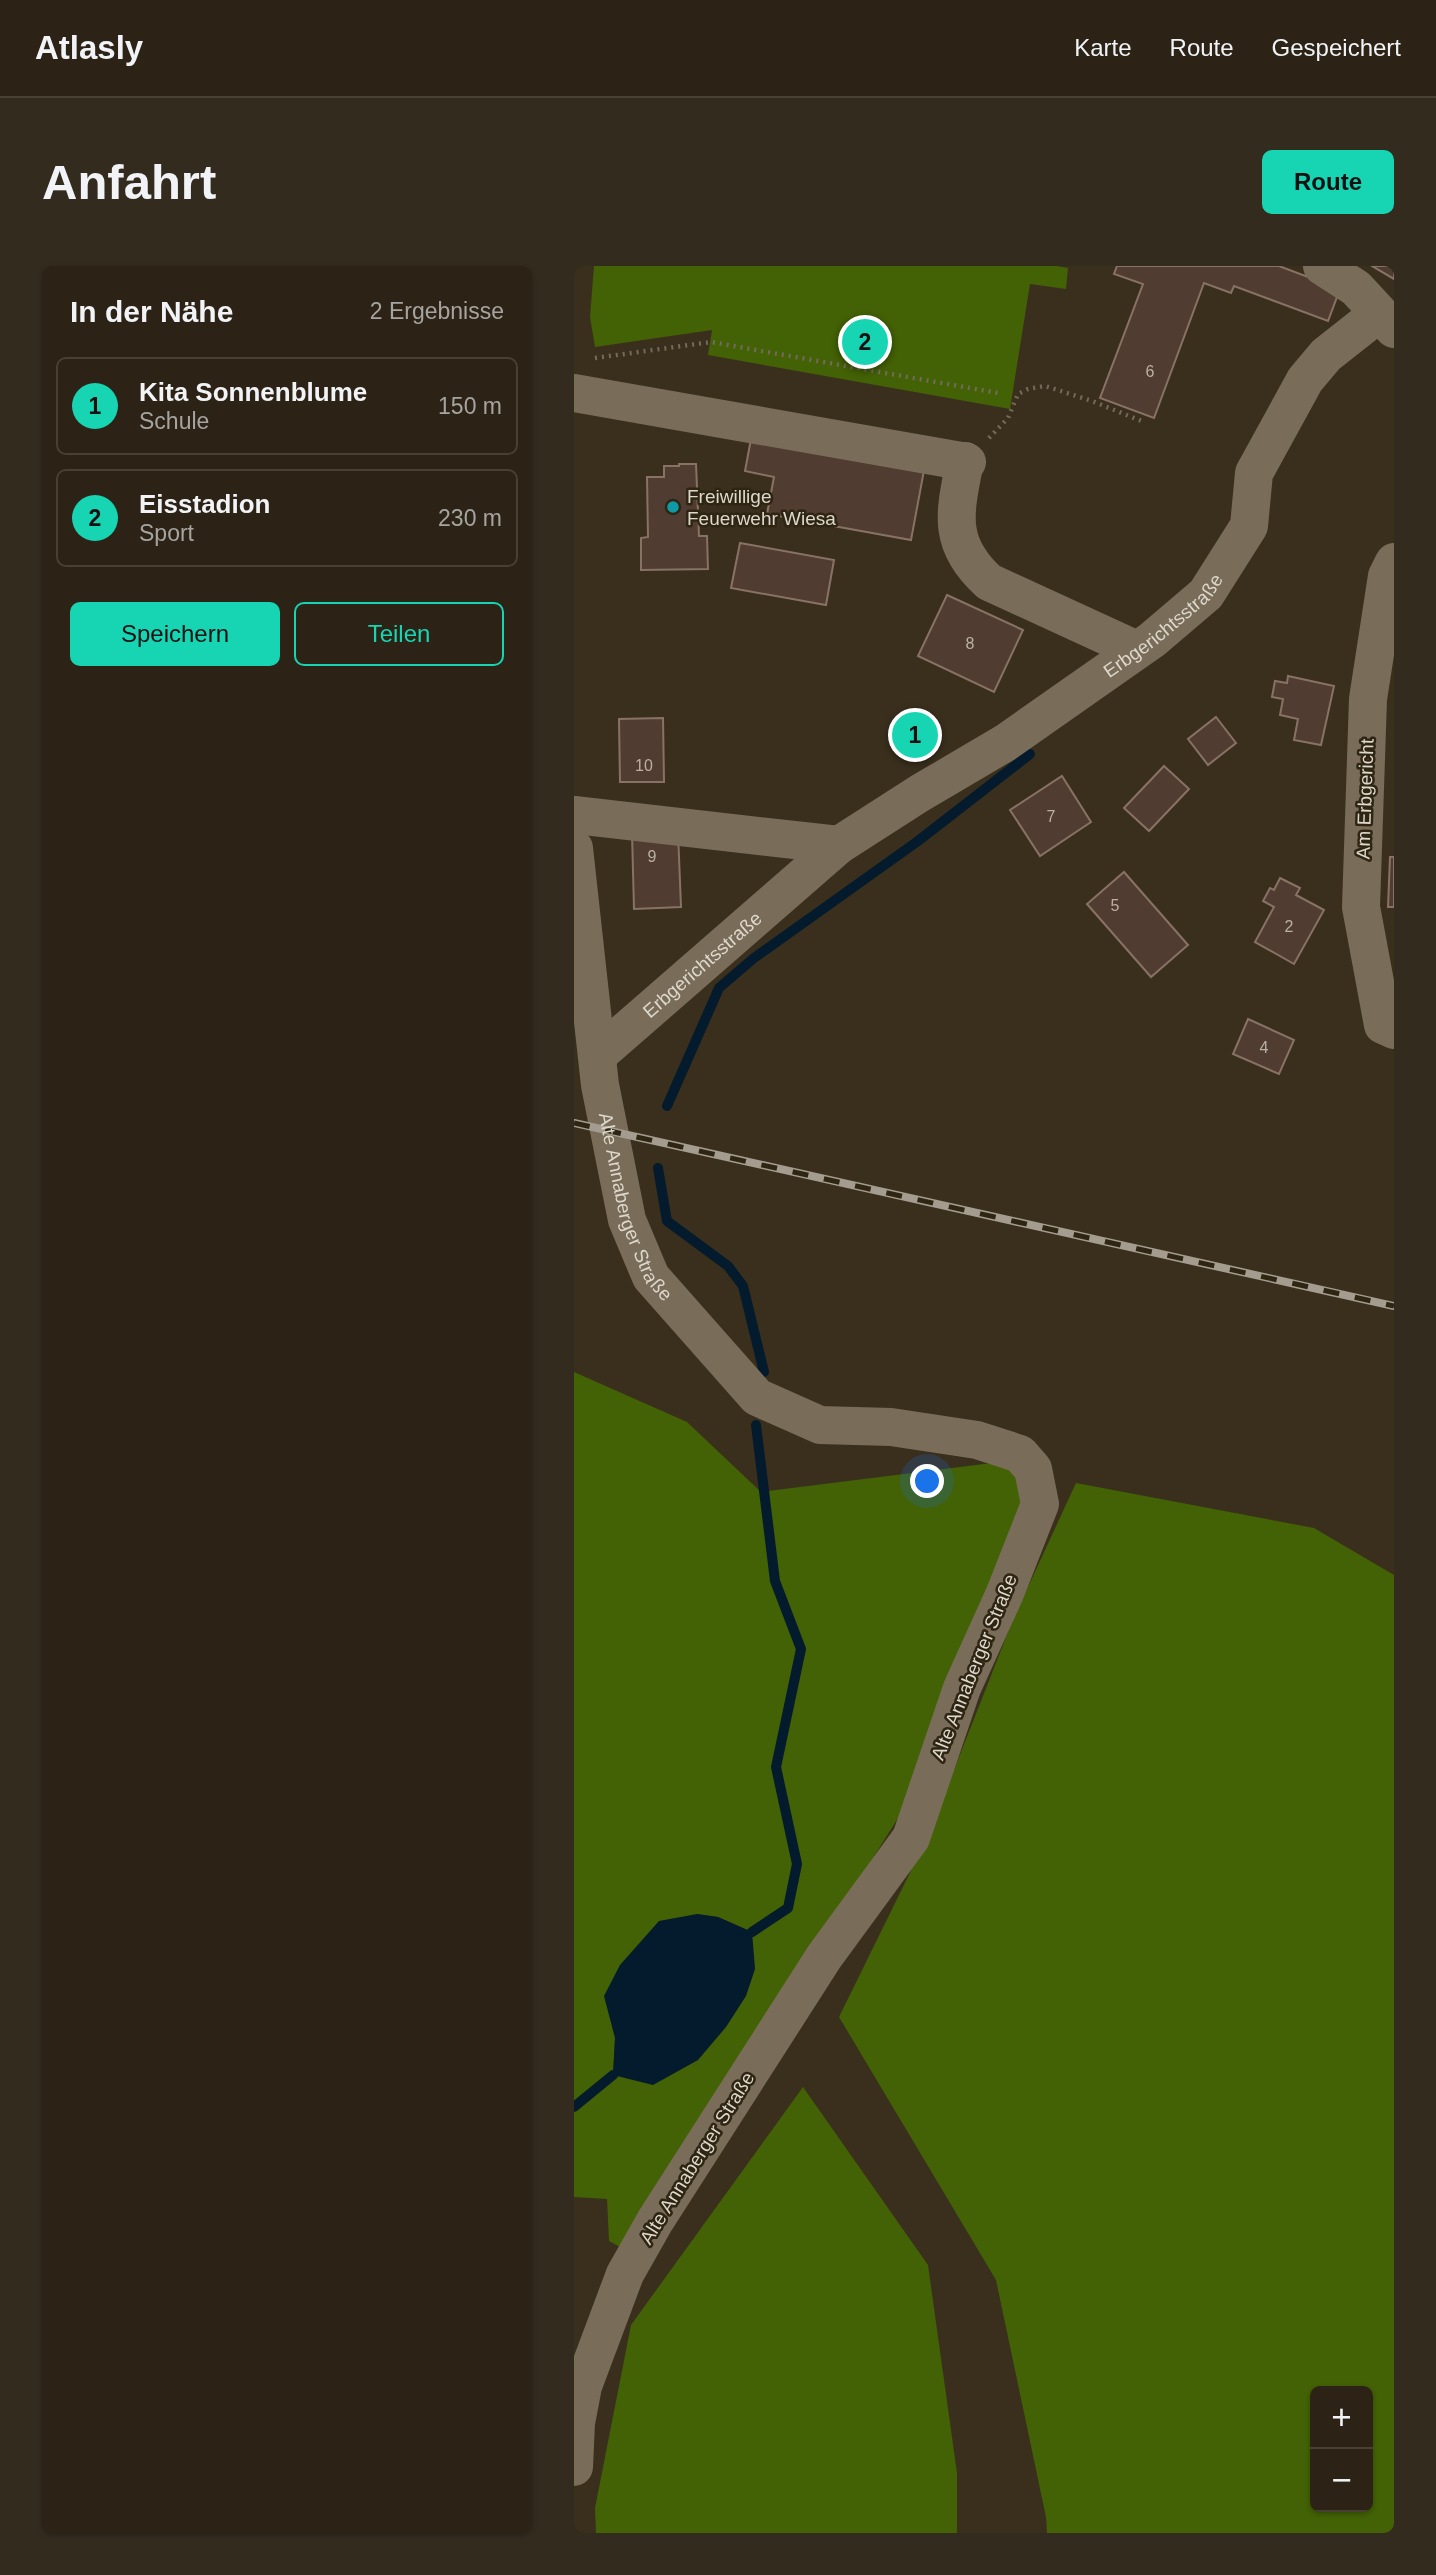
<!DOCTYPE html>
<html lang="de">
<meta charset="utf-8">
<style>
:root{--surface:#2c2316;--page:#342b1f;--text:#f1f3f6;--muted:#a6a4a1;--line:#484035;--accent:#17d5b3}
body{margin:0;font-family:Arial,sans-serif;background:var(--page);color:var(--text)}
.controls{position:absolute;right:21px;bottom:21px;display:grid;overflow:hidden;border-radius:10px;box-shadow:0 2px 5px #0004}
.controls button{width:63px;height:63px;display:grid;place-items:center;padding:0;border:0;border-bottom:2px solid var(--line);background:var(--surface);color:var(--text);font:35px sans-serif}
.you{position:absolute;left:354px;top:1216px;width:24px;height:24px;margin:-18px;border:5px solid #fff;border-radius:50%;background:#1a73e8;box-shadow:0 0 0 10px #1a73e833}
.badge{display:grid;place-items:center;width:46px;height:46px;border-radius:50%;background:var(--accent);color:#111;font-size:23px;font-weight:700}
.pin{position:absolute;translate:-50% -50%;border:4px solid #fff;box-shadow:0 2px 7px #0006}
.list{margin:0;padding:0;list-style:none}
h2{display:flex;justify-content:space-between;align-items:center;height:91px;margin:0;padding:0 28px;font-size:30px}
h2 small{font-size:23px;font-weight:400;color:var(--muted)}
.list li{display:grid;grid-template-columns:46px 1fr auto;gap:21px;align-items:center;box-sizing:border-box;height:98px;margin:0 14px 14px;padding:0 14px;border:2px solid var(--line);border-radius:10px}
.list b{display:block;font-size:26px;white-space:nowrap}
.list p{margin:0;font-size:23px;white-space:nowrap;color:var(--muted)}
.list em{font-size:23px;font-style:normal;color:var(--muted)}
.actions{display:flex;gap:14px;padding:21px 28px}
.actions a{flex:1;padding:16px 0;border:2px solid var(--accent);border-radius:10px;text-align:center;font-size:24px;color:var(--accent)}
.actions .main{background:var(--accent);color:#111}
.map{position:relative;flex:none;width:820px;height:2267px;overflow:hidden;border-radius:10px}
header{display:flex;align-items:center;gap:42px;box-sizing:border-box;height:98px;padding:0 35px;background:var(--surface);border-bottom:2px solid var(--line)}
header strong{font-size:33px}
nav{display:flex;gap:38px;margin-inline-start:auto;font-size:24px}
.intro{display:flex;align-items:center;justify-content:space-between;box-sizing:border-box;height:168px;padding:0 42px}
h1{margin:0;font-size:49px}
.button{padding:18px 32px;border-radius:10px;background:var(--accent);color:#111;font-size:24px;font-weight:700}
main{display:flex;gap:42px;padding:0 42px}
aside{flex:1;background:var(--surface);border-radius:10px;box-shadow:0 2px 5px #0004}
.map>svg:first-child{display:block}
.green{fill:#436105;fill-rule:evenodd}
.water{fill:#041a2d}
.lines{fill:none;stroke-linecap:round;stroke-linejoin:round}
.stream{stroke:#041a2d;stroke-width:10}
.building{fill:#503c31;stroke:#887265;stroke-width:2}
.path{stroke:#746a5b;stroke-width:4.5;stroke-dasharray:2 5;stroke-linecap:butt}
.minor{stroke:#796d59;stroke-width:38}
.rail-casing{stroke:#a49c8f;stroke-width:8}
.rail{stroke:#2f2513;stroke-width:5;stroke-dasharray:16;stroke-linecap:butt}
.culture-dot{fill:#0f9aa8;stroke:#2f2513;stroke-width:2.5}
.labels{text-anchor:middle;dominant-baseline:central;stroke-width:5;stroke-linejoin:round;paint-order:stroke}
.number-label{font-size:16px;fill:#bab0a5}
.poi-label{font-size:19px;fill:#ddd7cc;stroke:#2f2513;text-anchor:start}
.street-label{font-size:19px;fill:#ddd7cc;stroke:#2f2513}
</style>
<header>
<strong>Atlasly</strong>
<nav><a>Karte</a><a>Route</a><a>Gespeichert</a></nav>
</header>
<div class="intro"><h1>Anfahrt</h1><a class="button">Route</a></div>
<main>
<aside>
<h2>In der Nähe<small>2 Ergebnisse</small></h2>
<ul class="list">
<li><span class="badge">1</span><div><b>Kita Sonnenblume</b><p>Schule</p></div><em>150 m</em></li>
<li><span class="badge">2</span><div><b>Eisstadion</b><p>Sport</p></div><em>230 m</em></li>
</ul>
<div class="actions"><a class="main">Speichern</a><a>Teilen</a></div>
</aside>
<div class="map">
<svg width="820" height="2267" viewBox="0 0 820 2267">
<rect width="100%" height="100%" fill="#3a2f1d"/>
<g class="green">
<polygon points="20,0 483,0 494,2 492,23 456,18 436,143 134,89 138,64 21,81 16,51"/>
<path d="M 0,1106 L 113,1156 L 187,1226 L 442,1194 L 456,1239 L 331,1541 L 177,1786 L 57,1987 L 35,1975 L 33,1933 L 0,1931 ZM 123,1648 L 144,1651 L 178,1666 L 39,1809 L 41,1772 Z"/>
<path d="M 502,1217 L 740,1262 L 820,1309 L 820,2267 L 473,2267 L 472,2251 L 422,2014 L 265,1751 L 354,1570 L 440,1351 ZM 741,2125 L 794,2125 L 794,2241 L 741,2241 Z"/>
<polygon points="229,1821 354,1999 383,2207 383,2267 22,2267 21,2242 57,2059"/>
</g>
<polygon class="water" points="123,1648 144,1651 178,1666 181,1703 172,1730 152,1761 124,1794 79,1819 39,1809 41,1772 30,1730 46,1699 85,1655"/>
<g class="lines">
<g class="stream">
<polyline points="93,840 145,722 180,692 344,575 456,488"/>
<polyline points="84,902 93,955 154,1000 169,1020 190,1106"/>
<polyline points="178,1666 214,1642 223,1598 202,1501 227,1383 201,1315 182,1159"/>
<polyline points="0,1841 39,1809"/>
</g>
</g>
<g class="building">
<polygon points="543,0 705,0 766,23 754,55 660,20 657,27 630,17 580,152 526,132 569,18 540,8"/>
<polygon points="798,0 820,0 820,13"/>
<polygon points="177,173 351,199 337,274 193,248 200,211 171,205"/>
<polygon points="105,198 122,198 125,270 133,270 134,303 67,304 67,272 74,271 73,211 90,211 90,200 105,200"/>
<polygon points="166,277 260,294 252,339 157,322"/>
<polygon points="373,329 449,364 420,426 344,390"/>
<polygon points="714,410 760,420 747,479 720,474 724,453 706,449 709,433 698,431 701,415 713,417"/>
<polygon points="642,451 662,477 634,499 614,473"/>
<polygon points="89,452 90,516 46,516 45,453"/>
<polygon points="590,500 615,523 575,565 550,542"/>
<polygon points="488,510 517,556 466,590 436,544"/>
<polygon points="104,566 107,641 60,643 58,567"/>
<polygon points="816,591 820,591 820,641 814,641"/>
<polygon points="550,606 614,679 577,711 513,638"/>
<polygon points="706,612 726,622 722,629 750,644 720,698 681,676 700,641 689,635 696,622 700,624"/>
<polygon points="674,753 720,774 705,808 659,788"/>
</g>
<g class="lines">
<g class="path">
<polyline points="21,92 137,76 424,127"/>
<polyline points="415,172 434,152 444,128 454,123 471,120 518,135 570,156"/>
</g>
<g class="minor">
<polyline points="748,0 782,22 820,63"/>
<polyline points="0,127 393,196"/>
<path d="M 391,195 C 381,246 372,277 415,316 L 563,384"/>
<polyline points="820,296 813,310 794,433 787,641 809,759 820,764"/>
<polyline points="0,549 265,579"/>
<path id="s1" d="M 0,582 L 26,819 L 53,954 L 77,1011 L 183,1131 L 246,1159 L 317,1161 L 403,1174 L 446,1188 L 459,1203 L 466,1238 L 431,1327 L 388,1422 L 337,1572 L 250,1691 L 81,1955 L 51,2008 L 9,2120 L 2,2157 L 0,2201"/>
<path id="s2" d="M 24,789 L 265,579 L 346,527 L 431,477 L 578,374 L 632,328 L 675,260 L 680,207 L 731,114 L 752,89 L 804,48"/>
</g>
<defs>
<polyline id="rail" points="0,857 820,1040"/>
</defs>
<use href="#rail" class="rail-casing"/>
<use href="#rail" class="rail"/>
</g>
<circle class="culture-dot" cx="99" cy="241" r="7"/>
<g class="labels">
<g class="number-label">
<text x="576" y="105">6</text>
<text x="396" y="377">8</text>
<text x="70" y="499">10</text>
<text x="477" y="550">7</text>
<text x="78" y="590">9</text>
<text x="541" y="639">5</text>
<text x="715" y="660">2</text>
<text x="690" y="781">4</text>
</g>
<g class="poi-label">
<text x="113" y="230">Freiwillige<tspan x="113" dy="22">Feuerwehr Wiesa</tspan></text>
</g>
<g class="street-label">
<text stroke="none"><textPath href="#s2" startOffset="712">Erbgerichtsstraße</textPath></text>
<text transform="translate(791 533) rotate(-88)">Am Erbgericht</text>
<text stroke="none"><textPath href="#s2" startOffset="138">Erbgerichtsstraße</textPath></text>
<text stroke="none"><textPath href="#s1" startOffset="366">Alte Annaberger Straße</textPath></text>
<text transform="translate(400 1401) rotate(-68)">Alte Annaberger Straße</text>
<text transform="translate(123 1892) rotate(-58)">Alte Annaberger Straße</text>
</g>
</g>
</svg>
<div class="controls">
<button>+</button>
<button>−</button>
</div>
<div class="you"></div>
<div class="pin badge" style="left:341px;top:469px">1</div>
<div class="pin badge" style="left:291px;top:76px">2</div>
</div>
</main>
